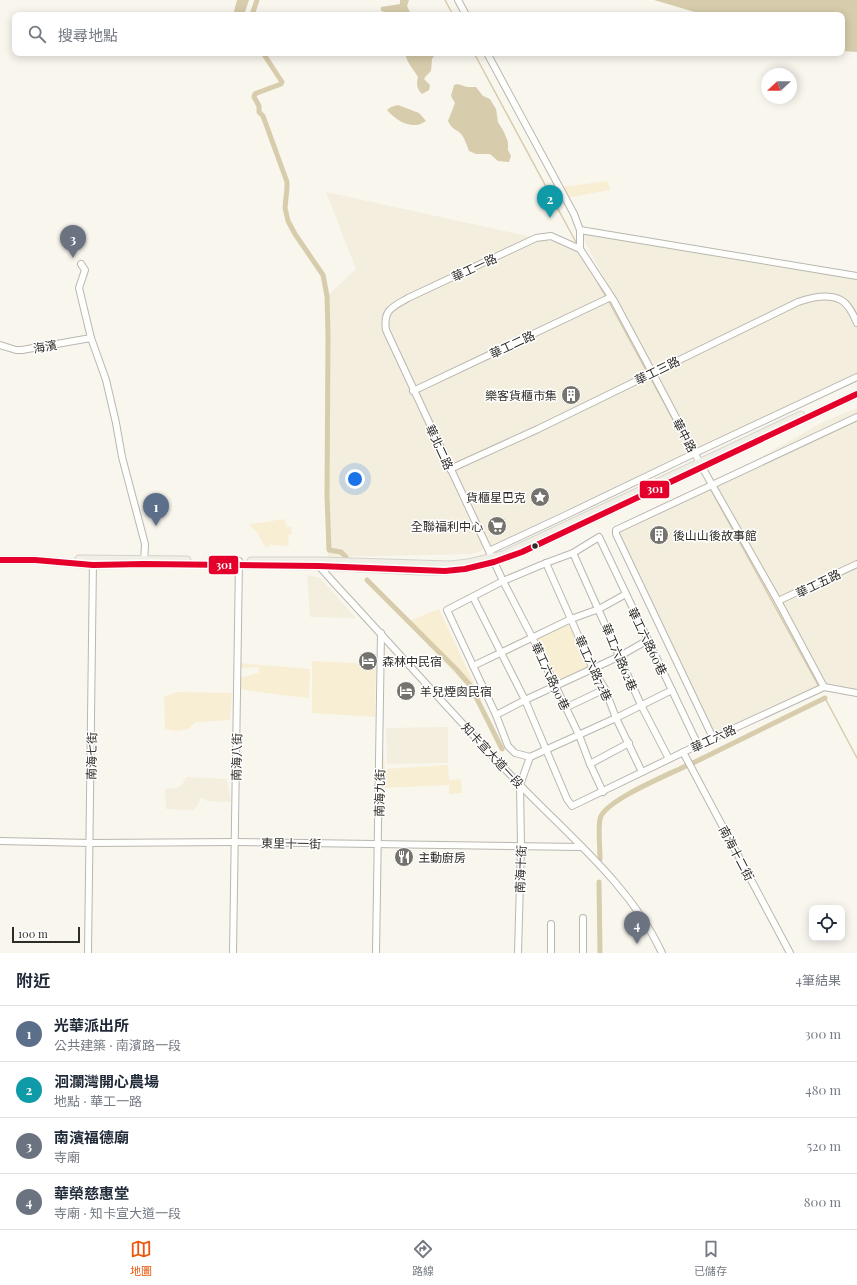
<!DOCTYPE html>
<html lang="zh-TW">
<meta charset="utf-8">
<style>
:root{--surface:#fff;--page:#f6f6f7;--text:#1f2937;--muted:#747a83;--line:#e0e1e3;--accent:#ea580c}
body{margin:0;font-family:"Playfair Display","Noto Sans TC",serif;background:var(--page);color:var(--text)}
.controls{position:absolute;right:12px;bottom:12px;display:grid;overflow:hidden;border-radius:8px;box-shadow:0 2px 10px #0003}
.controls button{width:36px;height:36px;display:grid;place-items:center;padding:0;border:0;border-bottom:1px solid var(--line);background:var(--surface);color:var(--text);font:20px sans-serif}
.compass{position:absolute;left:761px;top:68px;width:36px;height:36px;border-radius:50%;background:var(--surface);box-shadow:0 2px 10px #0003;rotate:248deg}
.scale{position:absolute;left:12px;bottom:10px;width:68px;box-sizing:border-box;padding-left:4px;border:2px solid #2e2c27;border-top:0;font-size:11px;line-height:14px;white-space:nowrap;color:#2e2c27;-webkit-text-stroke:3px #fff;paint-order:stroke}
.you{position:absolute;left:355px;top:479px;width:14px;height:14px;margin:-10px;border:3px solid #fff;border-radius:50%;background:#1a73e8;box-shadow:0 0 0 6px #1a73e833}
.badge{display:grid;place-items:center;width:26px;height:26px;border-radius:50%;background:var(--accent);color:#fff;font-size:13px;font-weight:700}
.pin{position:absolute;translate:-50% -33px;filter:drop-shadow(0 1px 2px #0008)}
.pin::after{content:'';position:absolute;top:21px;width:14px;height:12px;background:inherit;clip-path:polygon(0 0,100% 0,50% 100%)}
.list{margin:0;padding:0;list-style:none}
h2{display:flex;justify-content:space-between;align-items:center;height:52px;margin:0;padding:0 16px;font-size:17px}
h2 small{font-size:13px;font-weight:400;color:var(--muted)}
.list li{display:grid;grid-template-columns:26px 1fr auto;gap:12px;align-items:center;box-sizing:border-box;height:56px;padding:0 16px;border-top:1px solid var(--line)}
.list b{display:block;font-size:15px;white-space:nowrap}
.list p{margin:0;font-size:13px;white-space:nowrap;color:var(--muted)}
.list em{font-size:13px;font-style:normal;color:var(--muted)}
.icon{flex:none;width:22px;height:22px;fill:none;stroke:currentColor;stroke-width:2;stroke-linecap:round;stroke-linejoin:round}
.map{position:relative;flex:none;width:857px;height:953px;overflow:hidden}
.search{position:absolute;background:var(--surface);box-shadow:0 2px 10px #0003;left:12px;right:12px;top:12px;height:44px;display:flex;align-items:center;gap:10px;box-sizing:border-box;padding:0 14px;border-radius:8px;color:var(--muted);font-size:15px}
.sheet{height:276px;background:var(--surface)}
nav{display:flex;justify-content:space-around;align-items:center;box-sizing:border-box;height:56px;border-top:1px solid var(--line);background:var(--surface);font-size:11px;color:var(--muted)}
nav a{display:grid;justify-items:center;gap:2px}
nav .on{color:var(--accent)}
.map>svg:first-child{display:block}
.built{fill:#f3eede}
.green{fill:#f7eed4}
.water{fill:#d7ccab}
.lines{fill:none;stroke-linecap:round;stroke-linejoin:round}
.stream{stroke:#d7ccab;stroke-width:1.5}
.canal{stroke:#d7ccab;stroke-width:5}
.minor-casing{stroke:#b9b7b1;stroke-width:8}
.major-casing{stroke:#d3d2cd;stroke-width:9}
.minor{stroke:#fefefc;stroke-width:6}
.major{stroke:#f0eee5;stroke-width:7}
.bus-1-casing{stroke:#fff;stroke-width:9}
.bus-1{stroke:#e4002b;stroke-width:6}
.bus-dot{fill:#2e2c27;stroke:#fff;stroke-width:1.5}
.labels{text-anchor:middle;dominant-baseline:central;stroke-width:3;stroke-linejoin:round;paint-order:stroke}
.street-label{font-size:12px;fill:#2e2c27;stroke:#fff}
.poi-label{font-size:12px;fill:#2e2c27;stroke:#fff;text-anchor:start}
.line-badge{stroke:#fff;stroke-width:1.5}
.badge-label{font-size:11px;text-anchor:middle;font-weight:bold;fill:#fff}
</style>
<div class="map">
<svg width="857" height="953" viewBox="0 0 857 953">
<rect width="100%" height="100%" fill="#f9f6ee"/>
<g class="built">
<polygon points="326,192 578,247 690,451 473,554 328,557 326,297 356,269"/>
<polygon points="584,232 857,279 857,376 695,452 583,238 581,234"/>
<polygon points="857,408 857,693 824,687 713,738 616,530 712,485 823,422"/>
<polygon points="307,575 320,578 356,618 310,617"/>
<polygon points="448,727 448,763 387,764 386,728"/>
<polygon points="186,777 227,779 231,802 207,801 201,797 198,805 193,810 166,809 165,789 176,788 182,785"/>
</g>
<g class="green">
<polygon points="608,181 610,190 567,198 562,187"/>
<polygon points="284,519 287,527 291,527 292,534 288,535 289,546 271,545 266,548 258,534 250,525 252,524"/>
<polygon points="439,609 483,703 406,622"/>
<polygon points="565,625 570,627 588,666 555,683 534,639"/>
<polygon points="312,661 376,664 375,717 312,713"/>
<polygon points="239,663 310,669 309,698 280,695 238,689 239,678 259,673 259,667 239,668"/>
<polygon points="177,692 232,693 230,720 196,722 188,729 176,731 165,729 164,697"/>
<polygon points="379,747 383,747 385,769 448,765 449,780 461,779 462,793 449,794 449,785 382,788"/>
</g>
<g class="water">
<polygon points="237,0 249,0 244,15 233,15"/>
<polygon points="400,0 409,0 407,6 410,12 409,15 385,15 386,14 385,12 381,11 381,7 400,4"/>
<polygon points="654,0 857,0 857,52 842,51 842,15 705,15"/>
<path d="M 405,53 L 436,53 L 432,59 L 431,71 L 426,76 L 424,79 L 430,85 L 429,90 L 422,94 C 417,89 416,84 418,77 C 412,67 408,65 405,53 Z"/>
<path d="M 458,84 L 467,87 L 476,87 L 483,96 L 490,99 L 496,109 L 498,122 L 504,132 L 508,142 L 508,150 L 511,156 L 509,162 L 498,161 L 490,154 L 476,154 L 469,151 C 467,145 465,140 462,135 C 456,128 453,131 448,121 L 455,103 L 451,96 L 454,85 Z"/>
<path d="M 398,105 L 419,113 L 426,121 C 412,131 397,121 387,110 L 391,107 Z"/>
</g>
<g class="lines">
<g class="stream">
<polyline points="445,0 453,15"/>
<polyline points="474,53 578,246"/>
<polyline points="594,276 606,297"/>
<polyline points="608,300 648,374"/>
<polyline points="650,377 691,453"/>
<polyline points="710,488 818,685"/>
<polyline points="825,698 857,758"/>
</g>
<g class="canal">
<polyline points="252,15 257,0"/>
<polyline points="263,53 282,82 281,84 257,93 255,94 254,97 259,106 259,112 263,116 287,182 287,188 285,208 288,221 295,234 323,275 327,296 328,335 327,495 329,550 341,552 346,557"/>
<polyline points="367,580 456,669 470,685 502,749"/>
<polyline points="693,763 825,698"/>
<path d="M 600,859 C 600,847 598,831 600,819 C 603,801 670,774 688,765"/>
<polyline points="599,882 600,953"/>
</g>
<defs>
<g id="minor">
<polyline points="458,0 466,15"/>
<polyline points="487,53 574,214 580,230 580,249 614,301 652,372 702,467 778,601 824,687"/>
<polyline points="580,230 857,276"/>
<path d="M 580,249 L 551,236 L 536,238 L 408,298 C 392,307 383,310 386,330 L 503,581 L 532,637 L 579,735 L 590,764 L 603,792"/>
<polyline points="81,264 85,270 79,288 91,338 106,380 116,423 122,457 145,544 144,564"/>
<polyline points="0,345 16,350 22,350 91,338"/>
<polyline points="413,391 611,297"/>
<path d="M 450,469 L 538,429 L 798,302 C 812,297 828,293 841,300 C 849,304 854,316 857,323"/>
<polyline points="489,551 568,514 695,453 857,377"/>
<polyline points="573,553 641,705 669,759"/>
<polyline points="546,563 593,669 605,689 616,718 642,772"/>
<path d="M 320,564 L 319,566 L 335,584 C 397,651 457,719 520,785 C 570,837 631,886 662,953"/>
<polyline points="473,597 525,700 567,799 572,806 698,745 824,687 857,693"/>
<polyline points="778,601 857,564"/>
<polyline points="473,666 571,619 599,609 626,594"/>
<polyline points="565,708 605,689"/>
<polyline points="496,715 525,700 620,656 648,640"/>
<polyline points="713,738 616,534 616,530 857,417"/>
<polyline points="683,752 790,953"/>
<polyline points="530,757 515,753 508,746 496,715 447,610 503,581 546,563 573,553 599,537 698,745"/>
<polyline points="590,764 629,743"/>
<polyline points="0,841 90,843 235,842 582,847"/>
<polyline points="88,953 93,561"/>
<polyline points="233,953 239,561"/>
<polyline points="376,953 381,633"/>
<polyline points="518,953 521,846 520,785 530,757 616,718 672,690"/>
<polyline points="551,953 551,924"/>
<polyline points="583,953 583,918"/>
</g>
<g id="major">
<polyline points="79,559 187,560"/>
<polyline points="0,560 35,560 93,565 144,564 319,566 421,571 445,571 465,569 494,562 522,552 857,394"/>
<polyline points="251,561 320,561 450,565 468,563 503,555 801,415"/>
</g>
</defs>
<use href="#minor" class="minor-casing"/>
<use href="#major" class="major-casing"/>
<use href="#minor" class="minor"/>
<use href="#major" class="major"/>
<defs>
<polyline id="bus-1" points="0,560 35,560 93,565 144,564 319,566 445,571 465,569 494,562 522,552 857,394"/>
</defs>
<use href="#bus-1" class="bus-1-casing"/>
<use href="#bus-1" class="bus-1"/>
</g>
<defs>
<symbol id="building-disc" viewBox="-11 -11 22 22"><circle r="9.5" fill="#75736d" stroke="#fff"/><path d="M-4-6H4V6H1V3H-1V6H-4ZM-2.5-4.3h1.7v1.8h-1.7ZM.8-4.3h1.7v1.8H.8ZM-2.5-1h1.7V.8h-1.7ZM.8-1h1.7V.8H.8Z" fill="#fff"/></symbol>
<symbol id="sight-disc" viewBox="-11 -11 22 22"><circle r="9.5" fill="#75736d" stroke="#fff"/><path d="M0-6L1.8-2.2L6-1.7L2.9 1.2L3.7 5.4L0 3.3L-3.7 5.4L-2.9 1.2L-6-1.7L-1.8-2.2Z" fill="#fff"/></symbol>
<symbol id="supermarket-disc" viewBox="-11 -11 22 22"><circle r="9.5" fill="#75736d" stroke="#fff"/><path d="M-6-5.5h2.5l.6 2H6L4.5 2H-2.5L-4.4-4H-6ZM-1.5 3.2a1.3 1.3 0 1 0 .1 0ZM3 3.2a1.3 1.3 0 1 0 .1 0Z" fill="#fff"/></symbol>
<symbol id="hotel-disc" viewBox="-11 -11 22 22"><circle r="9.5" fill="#75736d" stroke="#fff"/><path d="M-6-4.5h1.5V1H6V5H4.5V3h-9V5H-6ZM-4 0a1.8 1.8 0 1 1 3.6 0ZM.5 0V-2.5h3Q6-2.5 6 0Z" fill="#fff"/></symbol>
<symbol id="restaurant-disc" viewBox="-11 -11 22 22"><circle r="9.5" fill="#75736d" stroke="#fff"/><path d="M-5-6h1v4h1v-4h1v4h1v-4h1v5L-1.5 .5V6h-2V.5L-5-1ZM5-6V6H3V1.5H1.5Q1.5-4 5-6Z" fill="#fff"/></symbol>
</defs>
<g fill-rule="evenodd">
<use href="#building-disc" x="560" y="384" width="22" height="22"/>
<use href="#sight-disc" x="529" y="486" width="22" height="22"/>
<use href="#supermarket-disc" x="486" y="515" width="22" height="22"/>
<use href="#building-disc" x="648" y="524" width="22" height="22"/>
<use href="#hotel-disc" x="357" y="650" width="22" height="22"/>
<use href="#hotel-disc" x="395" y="680" width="22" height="22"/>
<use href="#restaurant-disc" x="393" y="846" width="22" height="22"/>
</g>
<circle class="bus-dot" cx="535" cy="546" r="3.5"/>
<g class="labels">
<g class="street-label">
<text transform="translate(474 267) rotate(-25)">華工一路</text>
<text transform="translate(512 344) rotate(-25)">華工二路</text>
<text transform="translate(45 346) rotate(-10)">海濱</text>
<text transform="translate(657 370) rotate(-26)">華工三路</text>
<text transform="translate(685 435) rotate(62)">華中路</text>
<text transform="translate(440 447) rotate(65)">華北二路</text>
<text transform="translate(818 583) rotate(-26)">華工五路</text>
<text transform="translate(648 641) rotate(64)">華工六路60巷</text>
<text transform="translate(620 657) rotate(67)">華工六路62巷</text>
<text transform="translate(594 668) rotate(65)">華工六路72巷</text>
<text transform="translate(551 676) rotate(65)">華工六路90巷</text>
<text transform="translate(713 738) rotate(-25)">華工六路</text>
<text transform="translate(493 755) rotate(47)">知卡宣大道一段</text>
<text transform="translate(91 756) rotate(-89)">南海七街</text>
<text transform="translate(236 757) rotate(-89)">南海八街</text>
<text transform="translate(379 793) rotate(-89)">南海九街</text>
<text transform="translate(291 843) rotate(1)">東里十一街</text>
<text transform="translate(737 853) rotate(62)">南海十二街</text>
<text transform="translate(520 869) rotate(-88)">南海十街</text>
</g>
<g class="poi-label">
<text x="557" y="395" text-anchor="end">樂客貨櫃市集</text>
<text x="526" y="497" text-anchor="end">貨櫃星巴克</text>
<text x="483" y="526" text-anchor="end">全聯福利中心</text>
<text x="673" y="535">後山山後故事館</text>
<text x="382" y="661">森林中民宿</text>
<text x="420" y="691">羊兒煙囪民宿</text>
<text x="418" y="857">主動廚房</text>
</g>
</g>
<g class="line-badge">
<rect x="639" y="480" width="31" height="19" rx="4" fill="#e4002b"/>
<rect x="208" y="555" width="31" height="20" rx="4" fill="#e4002b"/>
</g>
<g class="badge-label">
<text x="655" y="493">301</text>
<text x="224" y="569">301</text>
</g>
</svg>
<div class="controls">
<button><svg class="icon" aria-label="locate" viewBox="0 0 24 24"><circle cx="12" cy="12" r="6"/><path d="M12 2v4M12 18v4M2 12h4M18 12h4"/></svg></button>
</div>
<svg class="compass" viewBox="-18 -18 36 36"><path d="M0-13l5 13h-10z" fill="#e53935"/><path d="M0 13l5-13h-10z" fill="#747a83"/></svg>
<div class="scale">100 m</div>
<div class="you"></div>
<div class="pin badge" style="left:156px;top:526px;background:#5c6f8a">1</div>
<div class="pin badge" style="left:550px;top:218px;background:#0f9aa8">2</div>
<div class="pin badge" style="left:73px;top:258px;background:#6b7280">3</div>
<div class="pin badge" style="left:637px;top:944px;background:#6b7280">4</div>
<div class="search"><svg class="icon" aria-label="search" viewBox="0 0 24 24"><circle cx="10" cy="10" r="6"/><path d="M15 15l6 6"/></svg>搜尋地點</div>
</div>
<section class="sheet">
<h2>附近<small>4筆結果</small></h2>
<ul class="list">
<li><span class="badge" style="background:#5c6f8a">1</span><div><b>光華派出所</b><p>公共建築 · 南濱路一段</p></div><em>300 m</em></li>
<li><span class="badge" style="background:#0f9aa8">2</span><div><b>洄瀾灣開心農場</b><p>地點 · 華工一路</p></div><em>480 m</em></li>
<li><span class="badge" style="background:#6b7280">3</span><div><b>南濱福德廟</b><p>寺廟</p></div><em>520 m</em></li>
<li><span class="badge" style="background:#6b7280">4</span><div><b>華榮慈惠堂</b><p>寺廟 · 知卡宣大道一段</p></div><em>800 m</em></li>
</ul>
</section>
<nav>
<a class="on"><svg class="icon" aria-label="map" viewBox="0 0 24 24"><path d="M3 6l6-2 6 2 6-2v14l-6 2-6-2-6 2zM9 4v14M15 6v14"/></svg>地圖</a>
<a><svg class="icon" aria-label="directions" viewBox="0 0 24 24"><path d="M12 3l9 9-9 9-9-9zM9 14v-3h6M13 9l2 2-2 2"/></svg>路線</a>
<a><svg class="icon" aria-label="saved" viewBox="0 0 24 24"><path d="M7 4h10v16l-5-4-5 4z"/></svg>已儲存</a>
</nav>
